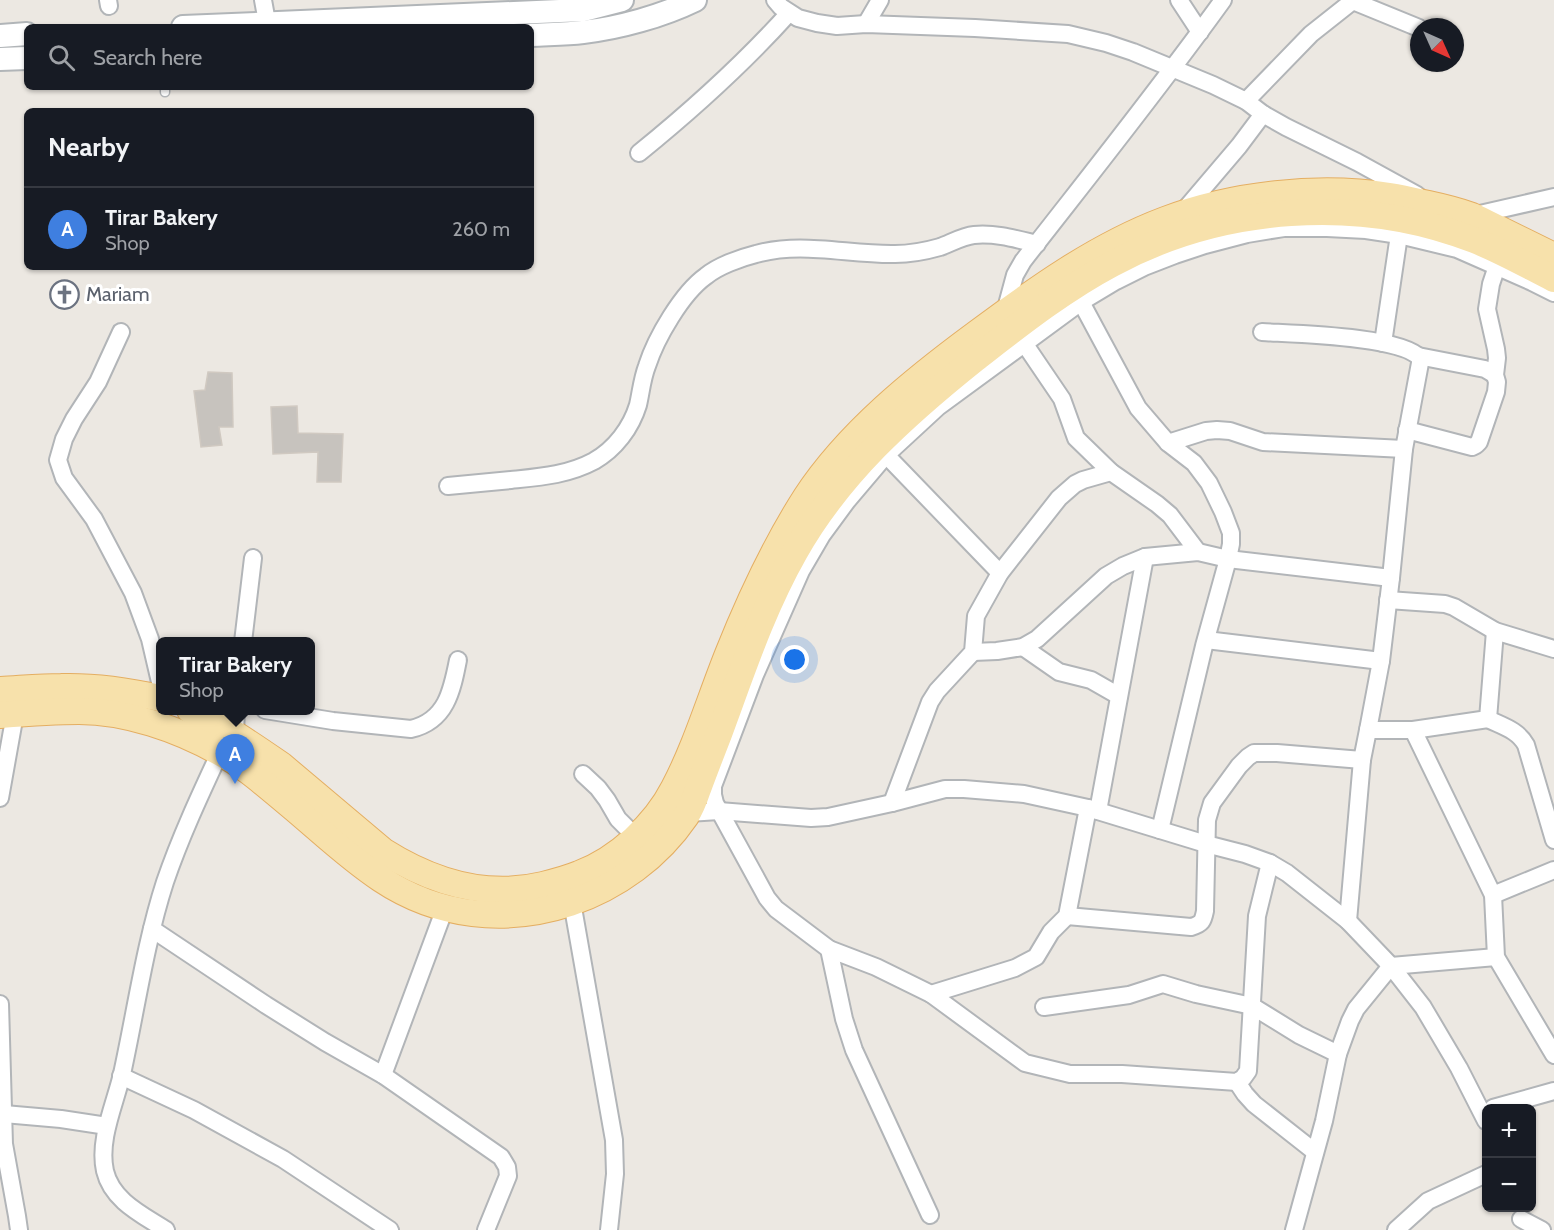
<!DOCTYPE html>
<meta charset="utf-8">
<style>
:root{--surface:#171b24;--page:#20242c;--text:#f1f3f6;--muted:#9ea1a6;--line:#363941;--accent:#d93b44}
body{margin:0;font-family:Cabin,sans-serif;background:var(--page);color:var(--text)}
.controls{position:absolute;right:18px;bottom:18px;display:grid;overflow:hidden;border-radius:9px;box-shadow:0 2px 4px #0004}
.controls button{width:54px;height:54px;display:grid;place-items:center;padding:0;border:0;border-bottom:2px solid var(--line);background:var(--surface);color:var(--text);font:30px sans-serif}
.compass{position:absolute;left:1410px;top:18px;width:54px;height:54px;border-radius:50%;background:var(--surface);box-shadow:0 2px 4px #0004;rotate:135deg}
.you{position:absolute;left:795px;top:660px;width:21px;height:21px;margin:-15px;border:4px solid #fff;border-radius:50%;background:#1a73e8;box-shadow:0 0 0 9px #1a73e833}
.badge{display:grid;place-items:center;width:39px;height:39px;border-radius:50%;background:var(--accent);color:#fff;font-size:20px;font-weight:700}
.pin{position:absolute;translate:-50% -50px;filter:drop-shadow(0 2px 3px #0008)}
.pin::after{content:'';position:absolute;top:32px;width:21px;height:18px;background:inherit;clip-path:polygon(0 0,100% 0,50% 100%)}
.popup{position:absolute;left:156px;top:637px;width:159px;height:78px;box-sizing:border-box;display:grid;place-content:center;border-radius:9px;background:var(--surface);filter:drop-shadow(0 2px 4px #0005);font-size:20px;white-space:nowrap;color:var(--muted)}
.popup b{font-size:22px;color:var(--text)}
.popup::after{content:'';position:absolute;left:50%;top:100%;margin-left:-12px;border:12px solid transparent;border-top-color:var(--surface)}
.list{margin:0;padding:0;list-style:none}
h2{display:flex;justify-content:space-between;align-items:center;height:78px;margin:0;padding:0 24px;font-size:26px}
h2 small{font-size:20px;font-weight:400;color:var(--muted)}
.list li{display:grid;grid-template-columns:39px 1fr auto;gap:18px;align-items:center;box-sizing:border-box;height:84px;padding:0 24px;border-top:2px solid var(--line)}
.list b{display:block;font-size:22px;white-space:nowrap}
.list p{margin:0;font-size:20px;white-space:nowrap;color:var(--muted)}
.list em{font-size:20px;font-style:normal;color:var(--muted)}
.icon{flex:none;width:33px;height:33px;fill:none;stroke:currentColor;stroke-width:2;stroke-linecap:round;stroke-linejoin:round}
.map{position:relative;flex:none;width:1554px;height:1230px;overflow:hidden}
.search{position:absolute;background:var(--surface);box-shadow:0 2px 4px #0004;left:24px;top:24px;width:510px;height:66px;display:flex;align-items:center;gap:15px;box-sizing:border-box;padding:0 21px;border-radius:9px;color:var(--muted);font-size:22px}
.panel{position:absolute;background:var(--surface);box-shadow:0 2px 4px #0004;left:24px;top:108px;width:510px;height:162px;border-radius:9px}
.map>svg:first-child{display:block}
.building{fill:#c7c3be;stroke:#d0c9c1;stroke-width:1.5}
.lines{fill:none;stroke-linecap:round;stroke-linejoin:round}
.service-casing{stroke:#b2b5b8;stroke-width:11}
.minor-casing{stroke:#b2b5b8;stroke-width:20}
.secondary-casing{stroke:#b1b5b8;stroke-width:26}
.primary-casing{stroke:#e4ae62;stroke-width:28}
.service{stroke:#fff;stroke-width:8}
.minor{stroke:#fff;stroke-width:16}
.secondary{stroke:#fff;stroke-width:22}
.primary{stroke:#f7e1ab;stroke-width:26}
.labels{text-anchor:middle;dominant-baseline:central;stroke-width:6;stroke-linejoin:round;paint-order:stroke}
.worship-label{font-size:20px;fill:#5b616d;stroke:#fff;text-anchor:start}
</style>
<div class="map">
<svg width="1554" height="1230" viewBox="0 0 1554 1230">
<rect width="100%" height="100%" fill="#ece8e2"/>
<g class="building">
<polygon points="208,372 232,373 233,427 219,427 222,445 201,447 194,391 205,390"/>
<polygon points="297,406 298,433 343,434 341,482 317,482 318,452 273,454 271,407"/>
</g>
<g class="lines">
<defs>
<polyline id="service" points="165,87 165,92"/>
<g id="minor">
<polyline points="108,0 109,6"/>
<polyline points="263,0 267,22"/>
<polyline points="775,0 781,7 798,18 817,23 837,26 866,24 975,28 1068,34 1106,43 1133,52 1213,85 1246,101 1263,114 1286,127 1357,162 1417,195"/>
<polyline points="1179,0 1200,32"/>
<polyline points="1353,1 1419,28"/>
<polyline points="866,24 880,0"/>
<polyline points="1246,101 1311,34 1354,0"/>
<path d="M 639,153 C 692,110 743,64 789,13"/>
<polyline points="1182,213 1239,146 1263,114"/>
<polyline points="1471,216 1554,197"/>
<polyline points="1081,302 1138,408 1168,443 1194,463 1209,483 1223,512 1231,533 1231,544 1228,559 1204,646 1160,830"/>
<path d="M 1006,315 L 1005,312 L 1015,275 L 1023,261 C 1090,175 1159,89 1223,0"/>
<polyline points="121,332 98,382 74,419 64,439 58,460 64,478 94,519 133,593 150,639 160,682"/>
<path d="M 1262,332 C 1294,334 1401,336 1420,358 L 1420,363 L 1404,449 L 1391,578 L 1381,661 L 1368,730 L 1362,760 L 1348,921"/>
<polyline points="1024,343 1062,399 1076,438 1111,472 1157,504 1170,515 1198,552"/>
<polyline points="1383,343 1399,235"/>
<polyline points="1418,356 1485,369 1495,375"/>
<polyline points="1407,430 1472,447 1476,445 1479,442 1496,392 1497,382 1495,375 1497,358 1496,349 1487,309 1491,284 1497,266"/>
<polyline points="1168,443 1206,431 1217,430 1230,431 1263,442 1404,449"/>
<polyline points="886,455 1000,573"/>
<path d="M 448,486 C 469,484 490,482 511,480 C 540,477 568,475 594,461 C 615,449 631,428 638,405 C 641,392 642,379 647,366 C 656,338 682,293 706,276 C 718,266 740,258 756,254 C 801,241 849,255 895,254 C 910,254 926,251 940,247 C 951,243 963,236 974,235 C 996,233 1016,239 1037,244"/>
<polyline points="1388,600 1445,604 1454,607 1495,631 1554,649"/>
<polyline points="1206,640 1381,661"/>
<polyline points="243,642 253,558"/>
<polyline points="1023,647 1059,672 1091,680 1119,696"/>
<polyline points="973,652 997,651 1023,647 1037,639 1106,576 1123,566 1145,557 1198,552 1228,559 1391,578"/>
<path d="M 265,710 L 333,721 L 411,729 C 446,721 452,691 458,660"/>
<path d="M 1488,719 C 1502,726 1518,730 1526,745 L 1554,840"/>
<polyline points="1368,730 1413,730 1488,719 1495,631"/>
<polyline points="1413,730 1493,895 1496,957 1554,1055"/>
<polyline points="235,733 236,710"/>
<polyline points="583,774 598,788 607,800 618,819 636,837"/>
<polyline points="0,798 15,714"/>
<polyline points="892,803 930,702 937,691 973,652 976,616 1000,573 1059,498 1075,484 1083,480 1111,472"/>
<polyline points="1088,808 1067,916 1051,932 1036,957 1015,968 931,994 876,967 829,949 776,909 767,898 715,803 713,795 713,786 755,675 801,571 822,535 847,501 886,455 938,407 1081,302 1116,281 1144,267 1175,255 1205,245 1247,234 1284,228 1327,228 1366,230 1399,235 1457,249 1532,282 1554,293"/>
<polyline points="1098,811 1145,557"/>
<polyline points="688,813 719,811 811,818 828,817 892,803 945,789 964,789 1024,794 1088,808 1206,844 1245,854 1270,863 1287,873 1348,921 1391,966 1423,1007 1459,1068 1486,1121"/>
<polyline points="1493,895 1554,870"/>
<polyline points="572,902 614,1140 615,1174 609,1230"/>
<path d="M 1067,916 L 1191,927 C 1202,924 1203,921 1205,911 L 1207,820 L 1212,803 L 1239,766 L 1248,757 L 1254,753 L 1277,753 L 1362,760"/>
<polyline points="152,929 266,1005 325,1042 383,1075 501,1157 507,1167 508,1176 486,1230"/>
<polyline points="829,949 844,1019 854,1050 930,1215"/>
<polyline points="931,994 1025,1063 1070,1074 1122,1074 1237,1082 1243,1078 1248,1071 1257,916 1270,863"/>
<polyline points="0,1004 4,1144 17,1216 19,1230"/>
<polyline points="1044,1007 1129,995 1163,984 1196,994 1252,1006 1299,1035 1338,1054"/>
<polyline points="383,1075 445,908"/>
<polyline points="121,1076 194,1110 283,1159 390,1230"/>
<polyline points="1237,1082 1245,1094 1254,1104 1315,1152"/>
<polyline points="1493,1108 1554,1091"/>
<polyline points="4,1114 61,1119 107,1126"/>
<polyline points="1521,1219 1542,1230"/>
<path d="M 166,1230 C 143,1215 112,1201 105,1171 C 98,1140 115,1104 122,1074 C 136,1010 145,944 165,882 C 180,838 200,795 220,752"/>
<polyline points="1294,1230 1324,1121 1338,1054 1350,1021 1356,1009 1391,966 1496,957"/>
<polyline points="1396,1230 1428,1201 1486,1174"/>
</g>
<g id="secondary">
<polyline points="183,27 583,10 622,0"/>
<path d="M 531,35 C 548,34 566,34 583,32 C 619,28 662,16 695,0"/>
<polyline points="0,36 27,34"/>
<polyline points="0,59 27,58"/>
</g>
<g id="primary">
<path d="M 0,690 C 20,689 41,687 61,687 C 94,686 128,691 160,698"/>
<path d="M 190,710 C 223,725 252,745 281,765 L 383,851 C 432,882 485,899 543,885 C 555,882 567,879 579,874 C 618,859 655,825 674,788 C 696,746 710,699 728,654 C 750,599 774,547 806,497 C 848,433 915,379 976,334 C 1035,290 1096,246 1165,220 C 1233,194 1318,185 1390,196 C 1403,198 1415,201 1428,204 C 1442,207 1458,211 1472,216 C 1481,220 1490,225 1499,229 C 1517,238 1536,247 1554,256"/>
<path d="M 0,715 C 26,713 53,711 79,711 C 126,711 178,729 219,752 C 245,766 267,786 290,805 C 320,830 349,858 381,879 C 438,917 506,924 570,903 C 617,887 658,857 686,816 C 692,807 695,798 698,789 C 705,770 712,752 719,734 C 742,672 762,610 795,552 C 839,474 905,415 975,359 C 1019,325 1063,290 1112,264 C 1221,205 1359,195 1474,240 C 1502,251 1528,266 1554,279"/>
</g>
</defs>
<use href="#service" class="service-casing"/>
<use href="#minor" class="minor-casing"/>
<use href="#secondary" class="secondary-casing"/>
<use href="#primary" class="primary-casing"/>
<use href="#service" class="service"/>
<use href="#minor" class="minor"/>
<use href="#secondary" class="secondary"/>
<use href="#primary" class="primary"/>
</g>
<defs>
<symbol id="church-ring" viewBox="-11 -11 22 22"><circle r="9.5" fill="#fff" stroke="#6b7280" stroke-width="1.5"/><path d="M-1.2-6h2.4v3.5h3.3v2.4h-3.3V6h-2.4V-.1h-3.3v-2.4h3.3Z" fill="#6b7280"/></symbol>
</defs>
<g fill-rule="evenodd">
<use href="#church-ring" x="48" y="278" width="33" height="33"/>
</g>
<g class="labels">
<g class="worship-label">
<text x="86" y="294">Mariam</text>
</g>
</g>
</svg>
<div class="controls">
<button>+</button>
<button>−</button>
</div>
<svg class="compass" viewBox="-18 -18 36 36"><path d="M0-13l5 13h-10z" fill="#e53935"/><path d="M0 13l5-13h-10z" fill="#9ea1a6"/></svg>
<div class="you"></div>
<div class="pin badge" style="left:235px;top:784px;background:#3f7fe0">A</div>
<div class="popup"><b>Tirar Bakery</b>Shop</div>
<div class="search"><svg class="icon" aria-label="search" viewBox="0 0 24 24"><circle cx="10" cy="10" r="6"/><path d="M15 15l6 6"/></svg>Search here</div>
<section class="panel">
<h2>Nearby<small></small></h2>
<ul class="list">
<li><span class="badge" style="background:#3f7fe0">A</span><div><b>Tirar Bakery</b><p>Shop</p></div><em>260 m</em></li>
</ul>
</section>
</div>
